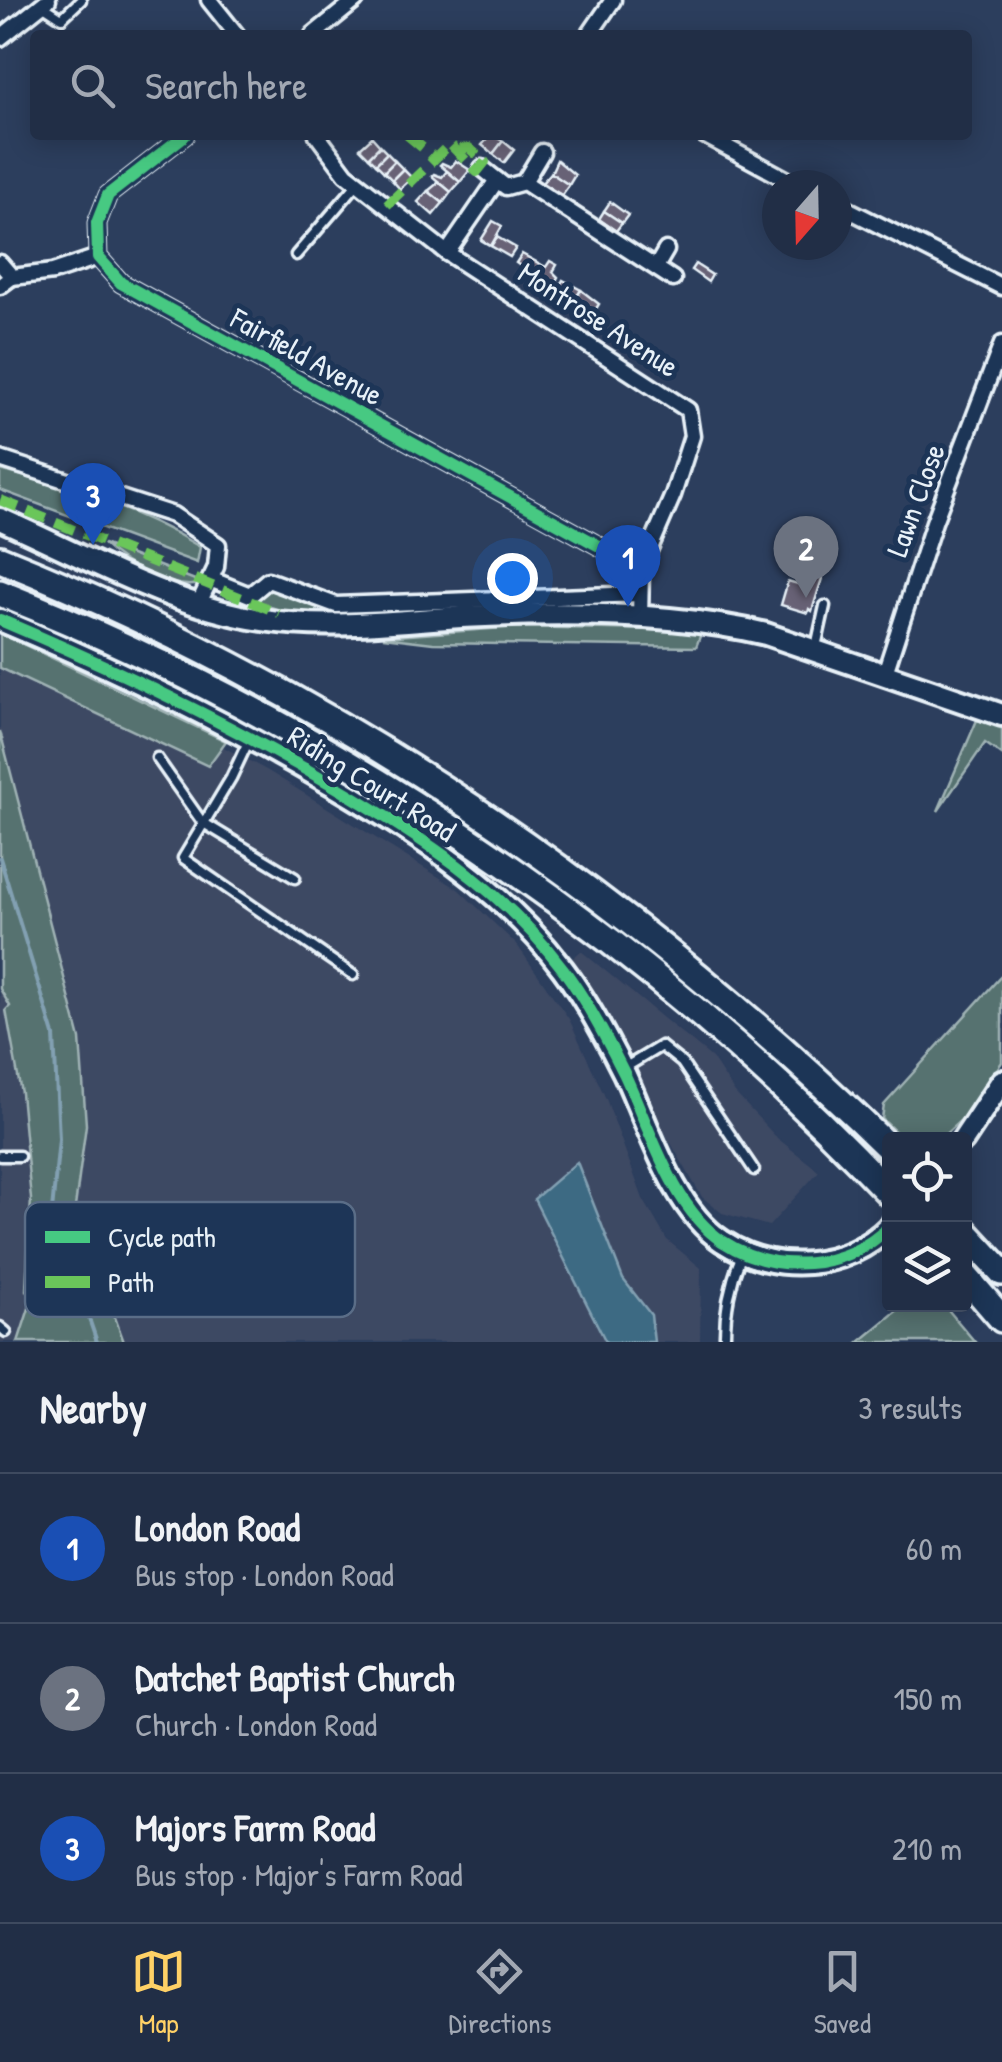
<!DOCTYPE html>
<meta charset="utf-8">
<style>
:root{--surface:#212e46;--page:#2d3a51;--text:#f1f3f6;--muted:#a2a8b3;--line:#3e4a5f;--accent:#ffd166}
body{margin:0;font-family:"Patrick Hand",sans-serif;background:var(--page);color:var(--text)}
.controls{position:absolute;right:30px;bottom:30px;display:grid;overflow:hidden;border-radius:10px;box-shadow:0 5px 25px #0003}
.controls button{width:90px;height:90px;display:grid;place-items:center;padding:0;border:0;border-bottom:2px solid var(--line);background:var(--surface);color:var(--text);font:50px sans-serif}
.compass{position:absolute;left:762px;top:170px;width:90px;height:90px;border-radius:50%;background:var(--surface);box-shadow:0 5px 25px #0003;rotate:200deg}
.you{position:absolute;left:512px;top:578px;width:35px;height:35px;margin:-25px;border:8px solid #fff;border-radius:50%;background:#1a73e8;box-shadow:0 0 0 15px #1a73e833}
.badge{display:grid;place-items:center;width:65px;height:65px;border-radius:50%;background:var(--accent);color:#fff;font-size:32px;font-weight:700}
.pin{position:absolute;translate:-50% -82px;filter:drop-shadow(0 2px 5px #0008)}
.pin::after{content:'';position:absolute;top:52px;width:35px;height:30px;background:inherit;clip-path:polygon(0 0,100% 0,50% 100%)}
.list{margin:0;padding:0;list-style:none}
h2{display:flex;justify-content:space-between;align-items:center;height:130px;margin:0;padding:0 40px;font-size:42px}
h2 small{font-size:32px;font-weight:400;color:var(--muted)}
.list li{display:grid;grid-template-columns:65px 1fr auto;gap:30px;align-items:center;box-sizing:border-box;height:150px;padding:0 40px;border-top:2px solid var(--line)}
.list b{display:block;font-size:38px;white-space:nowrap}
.list p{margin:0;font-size:32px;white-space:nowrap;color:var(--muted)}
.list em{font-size:32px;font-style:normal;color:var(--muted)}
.icon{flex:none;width:55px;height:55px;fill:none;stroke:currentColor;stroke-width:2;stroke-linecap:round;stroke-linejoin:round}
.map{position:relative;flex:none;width:1002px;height:1342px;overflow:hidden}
.search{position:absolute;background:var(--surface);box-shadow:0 5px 25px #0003;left:30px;right:30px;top:30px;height:110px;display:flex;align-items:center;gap:25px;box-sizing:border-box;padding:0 35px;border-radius:10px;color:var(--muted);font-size:38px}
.sheet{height:580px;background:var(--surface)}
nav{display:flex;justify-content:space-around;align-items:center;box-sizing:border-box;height:140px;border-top:2px solid var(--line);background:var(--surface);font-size:28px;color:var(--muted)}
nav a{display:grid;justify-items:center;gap:5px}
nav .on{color:var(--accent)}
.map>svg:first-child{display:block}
.built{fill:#3e4964}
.green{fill:#567270;stroke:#9fb2b4;stroke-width:2.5}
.water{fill:#3e6a83;stroke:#82a0b2;stroke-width:2.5}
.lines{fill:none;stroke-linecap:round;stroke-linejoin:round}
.stream{stroke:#82a0b2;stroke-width:4}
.building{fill:#676276;stroke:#e8f1f8;stroke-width:2.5}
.lane-casing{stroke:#e8f1f8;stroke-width:15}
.street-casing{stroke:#e8f1f8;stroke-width:21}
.secondary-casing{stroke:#e8f1f8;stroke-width:28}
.highway-casing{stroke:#e8f1f8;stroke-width:32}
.lane{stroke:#1d3557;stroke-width:8}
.street{stroke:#1d3557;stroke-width:14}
.secondary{stroke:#1d3557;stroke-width:20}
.highway{stroke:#1d3557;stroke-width:25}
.quiet{stroke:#6ac65a;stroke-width:10;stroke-dasharray:20 10;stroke-linecap:butt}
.cycleway-casing{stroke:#1d3557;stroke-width:19}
.cycleway{stroke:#46c982;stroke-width:12}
.labels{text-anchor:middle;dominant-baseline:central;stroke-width:10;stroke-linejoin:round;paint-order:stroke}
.street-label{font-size:30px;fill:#e8f1f8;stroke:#1d3557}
.key{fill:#1d3557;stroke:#5a6d87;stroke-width:2.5}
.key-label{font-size:28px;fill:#e8f1f8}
</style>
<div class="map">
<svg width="1002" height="1342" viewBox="0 0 1002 1342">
<rect width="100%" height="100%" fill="#2c3e5d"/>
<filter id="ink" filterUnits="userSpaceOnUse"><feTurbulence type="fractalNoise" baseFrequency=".01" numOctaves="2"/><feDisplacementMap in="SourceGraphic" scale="20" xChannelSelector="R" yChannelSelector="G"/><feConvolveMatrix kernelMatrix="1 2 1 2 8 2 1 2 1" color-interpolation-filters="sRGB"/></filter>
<g filter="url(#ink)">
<g class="built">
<polygon points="0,646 214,742 268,771 458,889 517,945 569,1019 606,1099 643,1199 667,1240 701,1268 700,1342 102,1342 0,858"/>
<polygon points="0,935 82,1342 0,1342"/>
<polygon points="581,951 712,1058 735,1093 777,1138 819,1171 769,1226 722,1213 702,1197 567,963"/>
</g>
<g class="green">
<path d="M 0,470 C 70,488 138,509 200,547 L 197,563 L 0,490 Z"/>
<path d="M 103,544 L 200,582 L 199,584 C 171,591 120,562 103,544 Z"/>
<polygon points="264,587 319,608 312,614 284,612 250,599"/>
<polygon points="517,627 702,631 696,647 433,643 383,637"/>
<polygon points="0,633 226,741 208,766 0,668"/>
<polygon points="977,720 1002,727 1002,755 985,743 938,811"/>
<polygon points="0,731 80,1039 86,1125 75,1207 124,1342 18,1342 34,1293 26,1290 31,1199 21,1093 6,1010 10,1006 0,989"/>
<polygon points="1002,975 1002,1062 962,1119 940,1139 903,1139 882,1119 884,1105"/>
<polygon points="905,1304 944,1305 975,1342 859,1342"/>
</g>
<polygon class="water" points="577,1162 623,1279 651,1315 654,1342 606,1342 534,1199"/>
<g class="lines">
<polyline class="stream" points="0,858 54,1035 59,1139 52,1211 97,1342"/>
</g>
<g class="building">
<polygon points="491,135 503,141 493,154 482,145"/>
<polygon points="372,137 380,146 369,157 360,148"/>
<polygon points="503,141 514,150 504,163 493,154"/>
<polygon points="380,146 387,153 376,164 369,157"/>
<polygon points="387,153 395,161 384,172 376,164"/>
<polygon points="557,160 575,175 569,185 551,173"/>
<polygon points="395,161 403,169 392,180 384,172"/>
<polygon points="456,161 470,170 460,182 440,165 442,163 451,167"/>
<polygon points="403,169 412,178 400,189 392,180"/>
<polygon points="447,171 460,182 451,192 432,176 434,174 442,177"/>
<polygon points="551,173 569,185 562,195 541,184"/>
<polygon points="439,182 451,192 443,203 428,191"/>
<polygon points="428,191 443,203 433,215 418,202"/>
<polygon points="610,202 628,215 622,223 604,211"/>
<polygon points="604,211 622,223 616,231 599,219"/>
<polygon points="493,221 502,226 491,246 481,240"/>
<polygon points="497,237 516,248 510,257 491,246"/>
<polygon points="522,254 540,264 533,275 516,263"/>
<polygon points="550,261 557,265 553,272 558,277 553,286 533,275 540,264 546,267"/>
<polygon points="695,264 712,275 708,282 691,270"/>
<polygon points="563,280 581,290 574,301 558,289"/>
<polygon points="581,290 599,304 594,312 574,301"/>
<polygon points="800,540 826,549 819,566 793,557"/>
<polygon points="803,568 823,575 812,611 809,609 808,613 781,605 788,581 798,584"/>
</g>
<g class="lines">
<defs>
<g id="lane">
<polyline points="42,5 62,18 81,0"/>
<polyline points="296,255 358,183"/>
<polyline points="816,647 825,606"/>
<polyline points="248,742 231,778 183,858 353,975"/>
<polyline points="157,758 202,822 295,878"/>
<polyline points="626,1067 661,1046 682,1063 754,1170"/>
<polyline points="0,1156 19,1156"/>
<polyline points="0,1327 6,1332"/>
<path d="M 725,1342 C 724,1310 730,1283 742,1254"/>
</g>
<g id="street">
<polyline points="209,0 237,35"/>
<polyline points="313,35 356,0"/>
<polyline points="589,35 613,0"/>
<polyline points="0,38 48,0"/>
<polyline points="185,135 108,195 97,223 98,257 121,283 641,569"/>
<polyline points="317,135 346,174 447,253 688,410 692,436 673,495 641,569 640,619"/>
<polyline points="704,135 797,185"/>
<polyline points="497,180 506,187 524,182 673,279"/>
<polyline points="524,182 542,152"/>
<polyline points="837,204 1002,287"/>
<polyline points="447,253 497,180 482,168"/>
<polyline points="0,263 12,277 0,286"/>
<polyline points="656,267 666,250"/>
<polyline points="12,277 53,272 98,257"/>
<polyline points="0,459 173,515 218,545 216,567 199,603"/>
<polyline points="210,579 250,595 268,580 336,605 640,594"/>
<polyline points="884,676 934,522 1002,344"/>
</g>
<g id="secondary">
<path d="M 0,519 C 84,556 172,607 263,620 C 329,630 395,621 461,617 C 557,612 672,612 766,634 L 1002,715"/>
<path d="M 0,620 C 114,668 226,722 333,785 C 418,835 503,889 563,969 C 587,1001 606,1037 624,1073 C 649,1126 672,1208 722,1241 C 774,1275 845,1271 890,1226"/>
<polyline points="963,1140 1002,1081"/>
</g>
<g id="highway">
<path d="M 0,559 C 340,695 629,894 890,1149"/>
<path d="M 0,593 C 332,725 644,934 890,1194"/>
<polyline points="964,1231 1002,1272"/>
<polyline points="964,1275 1002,1319"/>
</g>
</defs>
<use href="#lane" class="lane-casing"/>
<use href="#street" class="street-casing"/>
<use href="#secondary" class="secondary-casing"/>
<use href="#highway" class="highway-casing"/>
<use href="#lane" class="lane"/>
<use href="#street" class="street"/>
<use href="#secondary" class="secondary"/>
<use href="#highway" class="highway"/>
<g class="quiet">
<polyline points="407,135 435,158"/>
<polyline points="387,205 450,144 477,172 485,162 469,148 459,149"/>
<polyline points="0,500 279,613"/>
</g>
<defs>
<g id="cycleway">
<polyline points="185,135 108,195 97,223 98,257 121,283 641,569"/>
<path d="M 0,620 C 114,668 226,722 333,785 C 418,835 503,889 563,969 C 587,1001 606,1037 624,1073 C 649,1126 672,1208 722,1241 C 774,1275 845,1271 890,1226"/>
</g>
</defs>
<use href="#cycleway" class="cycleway-casing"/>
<use href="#cycleway" class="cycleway"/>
</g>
</g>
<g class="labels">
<g class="street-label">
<text transform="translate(599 319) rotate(33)">Montrose Avenue</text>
<text transform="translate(307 356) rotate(29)">Fairfield Avenue</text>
<text transform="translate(915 500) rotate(-70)">Lawn Close</text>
<text transform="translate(372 783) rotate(32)">Riding Court Road</text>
</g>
</g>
<rect x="25" y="1202" width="330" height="115" rx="15" class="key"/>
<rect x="45" y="1231" width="45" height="12" fill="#46c982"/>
<rect x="45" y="1276" width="45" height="12" fill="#6ac65a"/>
<g class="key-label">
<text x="108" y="1247">Cycle path</text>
<text x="108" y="1292">Path</text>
</g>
</svg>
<div class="controls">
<button><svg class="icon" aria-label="locate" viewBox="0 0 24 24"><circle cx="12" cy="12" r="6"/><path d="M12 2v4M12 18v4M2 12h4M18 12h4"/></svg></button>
<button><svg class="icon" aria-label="layers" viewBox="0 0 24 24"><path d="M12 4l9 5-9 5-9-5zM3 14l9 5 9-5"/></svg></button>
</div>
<svg class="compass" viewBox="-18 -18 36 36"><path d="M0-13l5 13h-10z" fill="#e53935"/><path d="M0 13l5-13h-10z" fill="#a2a8b3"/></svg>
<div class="you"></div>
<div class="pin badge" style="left:628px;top:607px;background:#1a4fb4">1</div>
<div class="pin badge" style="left:806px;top:598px;background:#6b7280">2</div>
<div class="pin badge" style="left:93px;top:545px;background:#1a4fb4">3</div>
<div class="search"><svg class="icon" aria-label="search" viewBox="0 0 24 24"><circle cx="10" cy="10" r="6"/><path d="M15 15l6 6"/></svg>Search here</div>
</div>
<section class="sheet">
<h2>Nearby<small>3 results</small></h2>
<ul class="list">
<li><span class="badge" style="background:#1a4fb4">1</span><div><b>London Road</b><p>Bus stop · London Road</p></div><em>60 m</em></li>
<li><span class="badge" style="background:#6b7280">2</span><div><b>Datchet Baptist Church</b><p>Church · London Road</p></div><em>150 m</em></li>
<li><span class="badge" style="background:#1a4fb4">3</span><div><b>Majors Farm Road</b><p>Bus stop · Major's Farm Road</p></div><em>210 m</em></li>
</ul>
</section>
<nav>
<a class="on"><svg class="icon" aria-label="map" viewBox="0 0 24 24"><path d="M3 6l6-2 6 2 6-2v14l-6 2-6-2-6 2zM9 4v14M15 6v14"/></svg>Map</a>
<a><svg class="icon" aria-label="directions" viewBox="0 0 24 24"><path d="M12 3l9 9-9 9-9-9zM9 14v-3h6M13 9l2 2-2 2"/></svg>Directions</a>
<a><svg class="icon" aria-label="saved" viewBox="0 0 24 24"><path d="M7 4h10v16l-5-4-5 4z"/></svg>Saved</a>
</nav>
